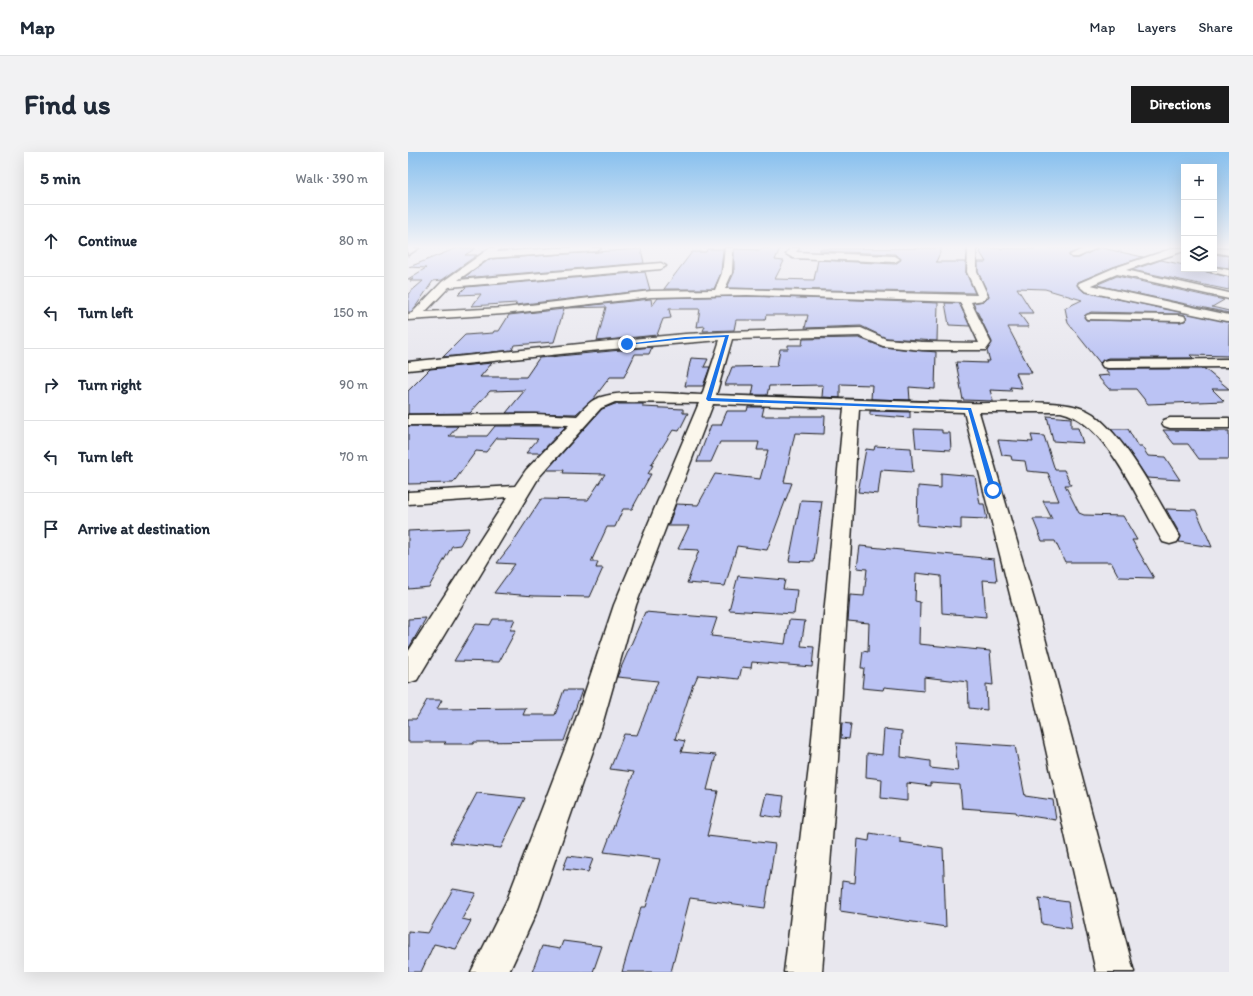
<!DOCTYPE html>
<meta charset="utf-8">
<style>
:root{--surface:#fff;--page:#f2f2f3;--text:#1f2937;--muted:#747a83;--line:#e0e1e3;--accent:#1c1c1c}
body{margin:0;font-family:Itim,sans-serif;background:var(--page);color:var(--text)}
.controls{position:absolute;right:12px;top:12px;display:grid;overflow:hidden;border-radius:0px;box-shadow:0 4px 16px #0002}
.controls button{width:36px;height:36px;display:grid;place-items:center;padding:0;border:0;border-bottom:1px solid var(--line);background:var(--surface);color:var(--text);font:20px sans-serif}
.stop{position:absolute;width:12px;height:12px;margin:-9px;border:3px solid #1a73e8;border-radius:50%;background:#fff}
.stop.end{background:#1a73e8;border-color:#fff;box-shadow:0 1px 4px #0008}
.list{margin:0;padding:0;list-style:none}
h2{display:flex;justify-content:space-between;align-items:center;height:52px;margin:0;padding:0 16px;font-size:17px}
h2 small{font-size:13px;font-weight:400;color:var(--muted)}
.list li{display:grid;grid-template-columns:26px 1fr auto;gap:12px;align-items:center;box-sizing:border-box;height:72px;padding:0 16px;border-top:1px solid var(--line)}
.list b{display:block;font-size:15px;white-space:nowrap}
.list em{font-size:13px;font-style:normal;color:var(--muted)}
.icon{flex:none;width:22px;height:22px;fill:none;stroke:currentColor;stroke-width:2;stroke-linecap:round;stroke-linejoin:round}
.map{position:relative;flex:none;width:821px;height:820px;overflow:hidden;border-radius:0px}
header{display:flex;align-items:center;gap:24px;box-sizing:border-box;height:56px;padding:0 20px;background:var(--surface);border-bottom:1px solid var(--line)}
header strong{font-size:19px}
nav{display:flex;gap:22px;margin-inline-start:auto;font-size:14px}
.intro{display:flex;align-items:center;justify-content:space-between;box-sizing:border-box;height:96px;padding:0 24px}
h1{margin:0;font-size:28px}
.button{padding:10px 18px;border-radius:0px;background:var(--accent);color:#fff;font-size:14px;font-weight:700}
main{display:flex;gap:24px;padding:0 24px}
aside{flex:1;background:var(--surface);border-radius:0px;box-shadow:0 4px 16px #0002}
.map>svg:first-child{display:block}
.building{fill:#bbc3f4;stroke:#1c1c1c;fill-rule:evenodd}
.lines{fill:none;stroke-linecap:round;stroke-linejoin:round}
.minor-casing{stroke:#1c1c1c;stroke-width:3}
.minor{fill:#fbf7ec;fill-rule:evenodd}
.route{fill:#1a73e8}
</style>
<header>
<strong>Map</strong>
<nav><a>Map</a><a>Layers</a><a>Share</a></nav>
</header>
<div class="intro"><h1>Find us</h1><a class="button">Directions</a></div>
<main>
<aside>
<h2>5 min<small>Walk · 390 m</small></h2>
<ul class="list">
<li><svg class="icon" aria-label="ahead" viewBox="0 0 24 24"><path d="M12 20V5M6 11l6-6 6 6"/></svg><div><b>Continue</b></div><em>80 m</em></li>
<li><svg class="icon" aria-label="left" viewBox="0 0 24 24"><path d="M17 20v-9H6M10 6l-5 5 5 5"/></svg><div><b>Turn left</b></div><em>150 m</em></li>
<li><svg class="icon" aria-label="right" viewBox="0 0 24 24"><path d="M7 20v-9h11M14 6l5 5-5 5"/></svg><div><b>Turn right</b></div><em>90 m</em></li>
<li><svg class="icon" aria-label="left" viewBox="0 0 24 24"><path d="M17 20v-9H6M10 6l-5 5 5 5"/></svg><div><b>Turn left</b></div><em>70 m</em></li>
<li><svg class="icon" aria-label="arrive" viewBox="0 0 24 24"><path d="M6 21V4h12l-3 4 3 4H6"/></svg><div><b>Arrive at destination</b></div></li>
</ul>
</aside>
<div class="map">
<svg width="821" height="820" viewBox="0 0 821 820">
<rect width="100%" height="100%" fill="#e8e7ee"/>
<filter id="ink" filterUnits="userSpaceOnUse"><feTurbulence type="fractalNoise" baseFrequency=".025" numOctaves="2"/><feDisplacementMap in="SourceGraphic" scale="8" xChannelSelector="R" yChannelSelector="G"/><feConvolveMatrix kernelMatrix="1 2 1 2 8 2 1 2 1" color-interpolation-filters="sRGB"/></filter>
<g filter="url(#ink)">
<g class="building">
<polygon points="49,96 68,96 57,103 69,103 34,128 25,129 8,154 3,160 0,160 0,142 15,129 2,129 5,127 0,127 18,116 1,115"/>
<polygon points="354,96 372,96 367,108 376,109 367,127 406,128 410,108 487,112 493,108 487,102 412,99 412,97 534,96 528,110 558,110 558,121 567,141 319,136 326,121 326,97 353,98"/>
<path d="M 574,96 L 627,97 L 627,96 L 674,96 L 661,102 L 661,104 L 664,106 L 671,106 L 690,96 L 694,96 L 735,105 L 705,115 L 670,130 L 669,133 L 676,140 L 681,141 L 821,170 L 821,204 L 782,203 L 785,206 L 700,206 L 695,208 L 692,211 L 660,171 L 657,156 L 674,148 L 637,137 L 609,136 L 625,161 L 611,161 L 621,175 L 600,175 L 624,221 L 608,221 L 614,236 L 602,235 L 604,239 L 582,238 L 585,249 L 555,248 L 548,210 L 579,211 L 578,209 L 582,209 L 579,199 L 584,190 L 565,151 L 576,149 L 581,144 L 570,120 L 570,110 L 578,110 L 572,100 L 573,100 L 572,97 ZM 683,160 L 772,162 L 777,163 L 780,166 L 777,169 L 772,170 L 678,168 L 676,164 Z"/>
<polygon points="233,97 236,111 55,126 82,107"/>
<polygon points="299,97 315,97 313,121 306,137 256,137 284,100 298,100"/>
<polygon points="806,102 821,104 821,116 806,114"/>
<polygon points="753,108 776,113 776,117 794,117 799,120 821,125 821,138 724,118"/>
<polygon points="237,120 242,138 107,153 109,151 64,154 73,142 50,143 58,135"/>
<polygon points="709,124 816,148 804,155 821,159 821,161 688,133"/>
<polygon points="339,144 530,151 529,189 478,186 453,174 397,176 400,163 358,163 357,168 328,168 326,178 295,179 297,174 289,175 292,157 261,157 263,166 255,167 249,183 189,189 198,155 157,156 243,147 244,154 250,146"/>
<polygon points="537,151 551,151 562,174 541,173"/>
<polygon points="156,157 146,190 106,193 104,198 35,205 57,183 85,181 86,179 91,179 101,163"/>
<polygon points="451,186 475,195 528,200 527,237 501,235 502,248 463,247 464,233 432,232 432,246 414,245 415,233 361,234 359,243 344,243 346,233 317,233 324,215 369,214 372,197 380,197 380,193 394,193 395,187"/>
<polygon points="244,195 241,202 227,202 216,225 202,225 186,246 168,262 98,261 117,238 82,239 62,261 0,262 0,239 22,217 84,211 72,225 118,225 131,206"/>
<polygon points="283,206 300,207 296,215 302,215 295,234 277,234"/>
<polygon points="697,217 797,217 821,237 804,237 816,249 740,252 728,237 701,237 689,224 702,223"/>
<polygon points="207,252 235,252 235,255 275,257 275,261 280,261 271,279 265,278 243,313 245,313 240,322 243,322 224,357 215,357 207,375 199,375 183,410 190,410 188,416 195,416 182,445 127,444 86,441 107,412 89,411 103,393 133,347 180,348 197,322 155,321 156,318 139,318 194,257"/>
<polygon points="340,255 356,255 354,264 417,264 416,282 387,281 376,330 384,331 359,398 329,394 317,434 279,431 291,398 270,397 281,374 260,374 268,352 290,353 307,322 352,327 360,298 349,298 351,290 312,290 303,310 289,310 303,273 313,273 319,259 339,259"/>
<polygon points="462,259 502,260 502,266 462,263"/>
<polygon points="639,264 663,266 663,276 670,276 675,291 645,289"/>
<polygon points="0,274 50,274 41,284 79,284 87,274 158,274 132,301 118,301 130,287 89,286 78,300 68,299 45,331 0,332"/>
<polygon points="506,277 534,278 534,281 542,281 543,298 508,296"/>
<polygon points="703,277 720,277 730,295 734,295 740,304 757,305 772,328 739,326 723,302"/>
<polygon points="755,278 821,279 821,307 791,307 780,292 766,292"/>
<polygon points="623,283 636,284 647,318 656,318 663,333 657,333 671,361 676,363 715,364 729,388 724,388 746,426 711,425 703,410 657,410 647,389 634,389 625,367 644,367 635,349 651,349 640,321 619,319 617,309 604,308 603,304 594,303 590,288 625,290"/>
<polygon points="467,294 503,296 505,320 473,318 470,342 450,340 458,297 466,298"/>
<polygon points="533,321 567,324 572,352 576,352 579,367 553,366 553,377 509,373 510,334 533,336"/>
<polygon points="393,348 414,349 406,410 381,409"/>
<polygon points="758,357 788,358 804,395 771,390 773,384"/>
<polygon points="62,376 52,393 44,394 21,435 0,437 0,379"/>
<polygon points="452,394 586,407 589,429 575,428 578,465 534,461 533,424 508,421 507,449 512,450 511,492 582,499 585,533 578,532 579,558 561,556 560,530 516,525 516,539 476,535 475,538 454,536 456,516 453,516 455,499 460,500 461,471 440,469 442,443 456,444 459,417 449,416"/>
<polygon points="330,424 377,428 375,437 389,438 386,462 321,458"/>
<polygon points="237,460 309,466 303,484 377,492 381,468 397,469 393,494 406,495 404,515 344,510 343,516 334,515 331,527 290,523 286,532 285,532 267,587 277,589 273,600 308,603 299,638 310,639 299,684 367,692 357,756 282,746 263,820 214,820 233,755 238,755 252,707 196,700 226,620 202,617 216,582 229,583 250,529 209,525"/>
<polygon points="18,466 1,496 0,497 0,467"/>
<polygon points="85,467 107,467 102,478 108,478 91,510 46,509 68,472 82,473"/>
<polygon points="156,538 174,538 156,589 66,590 65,592 36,592 38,590 0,590 0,567 8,567 19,548 34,548 29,557 118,556 115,563 147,563"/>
<polygon points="434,571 443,572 441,587 433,586"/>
<polygon points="476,577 494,579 493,605 522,609 522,616 550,619 547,590 607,594 617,644 645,648 648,668 609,662 608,660 554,656 552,633 522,631 522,634 499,631 499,649 473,646 474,627 458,625 459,601 474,603"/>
<polygon points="69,641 117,646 93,696 42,691"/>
<polygon points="358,642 376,644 373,666 353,663"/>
<polygon points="462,681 492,686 492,690 535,696 538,775 432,759 434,729 447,731 450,687 461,689"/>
<polygon points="160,704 185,707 180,720 155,717"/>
<polygon points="45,737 68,741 54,767 63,769 48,797 26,792 13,820 0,820 0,779 20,781"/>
<polygon points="631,746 660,750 664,777 634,772"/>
<polygon points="155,789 194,794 185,820 124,820 134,794 152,797"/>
</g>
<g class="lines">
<defs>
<g id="minor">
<polygon points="0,96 11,96 0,103"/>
<path d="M 82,96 L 92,96 L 89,100 L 148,96 L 193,96 L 189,99 L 81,106 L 50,128 L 253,111 L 258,114 L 253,117 L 41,135 L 17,160 L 96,156 L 243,139 L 307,138 L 314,121 L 317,96 L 325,96 L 324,121 L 317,137 L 569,143 L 559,120 L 560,96 L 568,96 L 569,120 L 580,144 L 576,148 L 563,150 L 583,191 L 578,198 L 514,198 L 475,194 L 451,184 L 324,187 L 308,243 C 392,246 476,249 560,251 C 590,252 624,248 653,252 C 664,253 676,256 685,262 C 721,289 749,347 772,385 L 769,390 L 762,392 L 755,390 C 731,352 699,270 653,260 L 571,260 L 636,482 L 726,820 L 688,820 L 612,482 L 556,260 L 451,257 L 430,607 L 414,820 L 376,820 L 402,607 L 436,256 L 305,252 L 228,453 L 194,573 L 130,757 L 101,820 L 63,820 L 99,748 L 166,573 L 206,453 L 291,251 L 207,250 L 193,256 L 131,325 L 9,528 L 0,531 L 0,500 L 100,345 L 0,352 L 0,340 L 107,334 L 118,318 L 161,273 L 127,272 L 0,273 L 0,263 L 127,262 L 169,264 C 175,258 181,249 190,246 C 213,237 268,242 294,243 L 312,188 L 181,199 L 0,218 L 0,210 L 181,191 L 277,182 L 319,180 L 453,176 L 478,187 L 514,190 L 571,191 L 552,150 L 339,143 L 243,145 L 96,162 L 0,168 L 0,162 L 4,161 L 34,130 Z"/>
<polygon points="382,96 391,96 388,100 487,104 492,107 487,110 385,106 378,102"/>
<polygon points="677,96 689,96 670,105 664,105 662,103"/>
<polygon points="766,96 776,96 776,99 718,118 821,141 821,147 709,122 683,133 821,163 821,169 818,169 681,140 677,139 670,133 671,131 706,116"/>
<polygon points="806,96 821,97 821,103 806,100"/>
<polygon points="806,115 821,118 821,124 799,119 797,117 806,117"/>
<polygon points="683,162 772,163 776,164 778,166 776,168 772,169 679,167 677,165 679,163"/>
<polygon points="821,207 821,215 700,216 695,215 693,212 695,209 700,208"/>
<polygon points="762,266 821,266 821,276 762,276 756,274 754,271 756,268"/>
</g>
</defs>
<use href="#minor" class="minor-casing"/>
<use href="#minor" class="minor"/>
</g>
</g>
<linearGradient id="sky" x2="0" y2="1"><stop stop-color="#88c0ee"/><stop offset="0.45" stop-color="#f5f4f7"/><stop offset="1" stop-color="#f5f4f7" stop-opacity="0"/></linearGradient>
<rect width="821" height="211" fill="url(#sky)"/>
<polygon class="route" points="321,183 303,246 563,256 588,338 585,340 582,338 560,258 300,249 298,247 317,185 277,187 219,193 217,192 277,185"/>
</svg>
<div class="controls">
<button>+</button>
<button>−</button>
<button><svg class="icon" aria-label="layers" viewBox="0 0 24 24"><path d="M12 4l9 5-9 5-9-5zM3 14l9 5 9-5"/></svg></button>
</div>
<div class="stop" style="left:585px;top:338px"></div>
<div class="stop end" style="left:219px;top:192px"></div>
</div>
</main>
